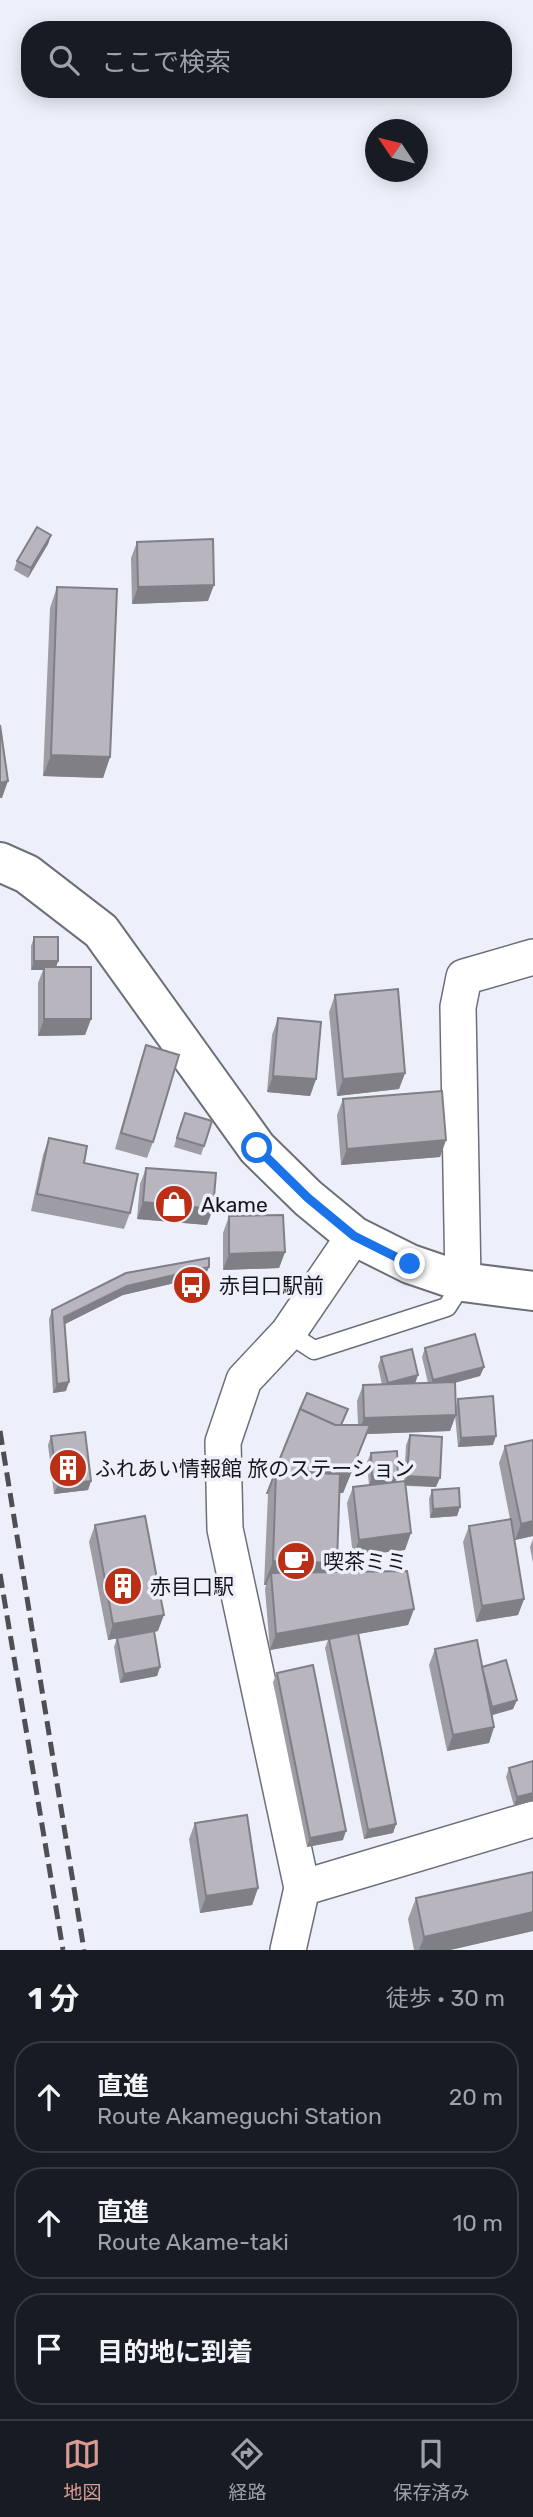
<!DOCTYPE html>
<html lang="ja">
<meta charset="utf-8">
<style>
:root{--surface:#171b24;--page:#20242c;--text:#f1f3f6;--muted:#9ea1a6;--line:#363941;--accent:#d89b91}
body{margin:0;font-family:Rubik,"Noto Sans JP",sans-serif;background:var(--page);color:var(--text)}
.compass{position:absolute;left:365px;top:119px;width:63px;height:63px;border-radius:50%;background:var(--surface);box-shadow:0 4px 18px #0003;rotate:305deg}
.stop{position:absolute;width:21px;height:21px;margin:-16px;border:5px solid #1a73e8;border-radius:50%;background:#fff}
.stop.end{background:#1a73e8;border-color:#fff;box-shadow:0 2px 7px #0008}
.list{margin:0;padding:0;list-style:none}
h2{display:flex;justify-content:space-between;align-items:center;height:91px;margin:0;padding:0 28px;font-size:30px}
h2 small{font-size:23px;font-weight:400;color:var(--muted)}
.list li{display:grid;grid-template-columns:46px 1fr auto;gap:21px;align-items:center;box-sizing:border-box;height:112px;margin:0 14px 14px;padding:0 14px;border:2px solid var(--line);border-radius:28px}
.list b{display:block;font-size:26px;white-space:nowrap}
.list p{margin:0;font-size:23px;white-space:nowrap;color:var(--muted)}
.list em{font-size:23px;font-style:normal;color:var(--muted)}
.icon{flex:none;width:38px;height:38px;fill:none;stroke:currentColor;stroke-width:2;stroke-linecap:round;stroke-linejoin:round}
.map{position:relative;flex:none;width:533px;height:1950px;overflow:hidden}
.search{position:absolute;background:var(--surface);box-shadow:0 4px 18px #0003;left:21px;right:21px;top:21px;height:77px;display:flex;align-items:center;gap:18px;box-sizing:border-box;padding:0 24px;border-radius:28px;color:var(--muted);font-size:26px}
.sheet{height:469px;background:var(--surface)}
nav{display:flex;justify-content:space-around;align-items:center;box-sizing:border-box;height:98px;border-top:2px solid var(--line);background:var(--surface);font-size:19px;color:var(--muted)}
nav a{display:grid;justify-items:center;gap:4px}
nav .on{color:var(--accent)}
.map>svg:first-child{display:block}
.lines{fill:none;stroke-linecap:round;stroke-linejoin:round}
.service-casing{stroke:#6d6f78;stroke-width:21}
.minor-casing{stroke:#6d6f78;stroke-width:38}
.secondary-casing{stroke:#6d6f78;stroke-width:42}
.service{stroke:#fff;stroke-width:18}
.minor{stroke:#fff;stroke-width:35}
.secondary{stroke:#fff;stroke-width:38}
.rail{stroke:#4e4f55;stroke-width:5;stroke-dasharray:14 7;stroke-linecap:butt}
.wall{fill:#9e9ca4}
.shaded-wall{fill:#817f86}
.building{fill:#b8b5bf;stroke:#817f86;stroke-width:2}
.route{stroke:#1a73e8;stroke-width:9}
.labels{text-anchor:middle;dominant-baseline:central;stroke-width:7;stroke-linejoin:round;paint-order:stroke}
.poi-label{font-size:21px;fill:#16171b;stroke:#edf0fa;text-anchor:start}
</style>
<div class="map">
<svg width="533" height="1950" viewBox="0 0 533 1950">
<rect width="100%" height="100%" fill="#edf0fa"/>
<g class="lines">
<defs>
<polyline id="service" points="288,1333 314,1350 447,1307 463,1282"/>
<g id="minor">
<polyline points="463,1282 458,1007 464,977 533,957"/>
<polyline points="302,1888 533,1819"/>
<polyline points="288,1950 302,1888 225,1529 223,1442 244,1380 288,1333 354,1236"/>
</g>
<polyline id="secondary" points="0,862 27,874 101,931 257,1148 308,1198 354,1236 410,1264 463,1282 533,1291"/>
</defs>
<use href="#service" class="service-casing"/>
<use href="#minor" class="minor-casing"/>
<use href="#secondary" class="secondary-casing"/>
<use href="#service" class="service"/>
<use href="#minor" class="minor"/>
<use href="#secondary" class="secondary"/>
<g class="rail">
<polyline points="0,1431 84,1950"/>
<polyline points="0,1574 63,1950"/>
</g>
</g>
<g class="wall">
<polygon points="51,535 48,544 28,578 14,570 17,561"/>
<polygon points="137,542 208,601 132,604 131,558"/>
<polygon points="57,587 110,757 103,778 43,776 50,608"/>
<polygon points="34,937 58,961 56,967 91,1019 85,1035 38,1036 38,983 43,970 31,970 31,946"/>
<polygon points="335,995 405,1073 399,1089 337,1096 329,1012"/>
<polygon points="278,1018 316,1079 310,1096 267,1092 272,1035"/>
<polygon points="146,1045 153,1142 147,1158 115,1149 140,1062"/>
<polygon points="343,1099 446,1140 440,1157 341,1165 337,1115"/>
<polygon points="181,1122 204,1146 201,1155 174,1147"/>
<polygon points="49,1138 84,1163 130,1213 124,1229 31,1211 43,1155"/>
<polygon points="146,1168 207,1225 137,1219 140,1184"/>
<polygon points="229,1216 285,1252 279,1268 223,1270 223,1233"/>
<polygon points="209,1267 205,1276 123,1295 65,1324 66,1391 53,1393 49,1319 52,1310"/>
<polygon points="425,1348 484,1367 480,1376 455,1383 456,1407 458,1399 493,1445 458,1447 455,1415 450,1431 367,1434 343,1493 339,1493 333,1572 414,1609 408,1625 358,1634 396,1824 393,1833 364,1839 325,1648 328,1640 270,1650 265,1589 266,1585 264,1585 268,1494 266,1494 274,1473 342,1425 358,1425 357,1401 363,1385 382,1385 378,1366 381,1357 415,1384 428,1383 422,1357"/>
<polygon points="410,1435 436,1487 406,1486 405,1550 353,1556 347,1503 353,1487 369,1485 367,1462 371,1453 398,1474 396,1482 404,1481 406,1445"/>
<polygon points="51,1436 91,1481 88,1490 54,1494 48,1445"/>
<polygon points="505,1446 533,1536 515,1540 512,1524 524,1599 518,1615 476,1622 463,1542 469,1526 510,1519 499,1463"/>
<polygon points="432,1490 460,1507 457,1516 430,1518 429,1499"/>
<polygon points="95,1525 158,1631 154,1632 160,1667 157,1676 120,1683 114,1647 117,1638 108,1640 89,1542"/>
<polygon points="533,1539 533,1563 530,1547"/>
<polygon points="435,1649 482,1667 517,1700 513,1709 492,1715 494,1727 489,1743 447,1751 429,1665"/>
<polygon points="277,1673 343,1840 307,1847 273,1682"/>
<polygon points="533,1761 533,1801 514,1806 506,1777 509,1768"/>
<polygon points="195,1823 258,1888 252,1905 200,1913 189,1839"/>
<polygon points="416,1898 533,1931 450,1950 414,1950 408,1919"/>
</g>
<g class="shaded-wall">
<polygon points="51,535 48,544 28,578 31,568"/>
<polygon points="214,585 208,601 132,604 138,587"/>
<polygon points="51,755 110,757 103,778 43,776"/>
<polygon points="8,781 2,798 0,798 0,783"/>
<polygon points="34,961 58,961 55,970 44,967 43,970 31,970"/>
<polygon points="44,1019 91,1019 85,1035 38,1036"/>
<polygon points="405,1073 399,1089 337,1096 343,1079"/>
<polygon points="273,1076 316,1079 310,1096 267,1092"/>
<polygon points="446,1140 440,1157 341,1165 347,1149"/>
<polygon points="143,1202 213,1209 207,1225 137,1219"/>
<polygon points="285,1252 279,1268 223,1270 229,1254"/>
<polygon points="209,1267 205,1276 123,1295 61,1326 64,1317 127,1286"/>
<polygon points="484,1367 480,1376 430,1389 433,1380"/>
<polygon points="418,1375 415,1384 384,1392 388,1383"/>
<polygon points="69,1382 66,1391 53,1393 57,1384"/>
<polygon points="456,1415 450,1431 367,1434 343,1493 275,1494 358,1434 364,1418"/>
<polygon points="496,1436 493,1445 458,1447 461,1438"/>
<polygon points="274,1473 276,1473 268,1494 266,1494"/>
<polygon points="398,1474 395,1484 369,1486 372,1477"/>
<polygon points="407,1476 440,1478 436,1487 404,1485"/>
<polygon points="91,1481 88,1490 54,1494 58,1485"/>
<polygon points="460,1507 457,1516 430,1518 433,1509"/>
<polygon points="533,1521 533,1536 515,1540 521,1524"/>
<polygon points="411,1533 405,1550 353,1556 359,1540"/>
<polygon points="273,1561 337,1563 328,1586 271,1573 266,1585 264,1585"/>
<polygon points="524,1599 518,1615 476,1622 482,1606"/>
<polygon points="414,1609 408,1625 270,1650 276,1634"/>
<polygon points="164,1615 158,1631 108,1640 113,1624"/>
<polygon points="160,1667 157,1676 120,1683 124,1674"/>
<polygon points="517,1700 513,1709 489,1716 492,1707"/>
<polygon points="494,1727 489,1743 447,1751 453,1735"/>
<polygon points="533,1793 533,1801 514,1806 517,1797"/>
<polygon points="396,1824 393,1833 364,1839 368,1830"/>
<polygon points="346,1831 343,1840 307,1847 310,1838"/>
<polygon points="258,1888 252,1905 200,1913 206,1896"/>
<polygon points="533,1912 533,1931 450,1950 419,1950 424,1937"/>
</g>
<g class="building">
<polygon points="37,527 51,535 31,568 17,561"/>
<polygon points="213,539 214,585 138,587 137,542"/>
<polygon points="57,587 117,589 110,757 51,755"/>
<polygon points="0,725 8,781 0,783"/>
<rect x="34" y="937" width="24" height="24"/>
<rect x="44" y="967" width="47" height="52"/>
<polygon points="398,989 405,1073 343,1079 335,995"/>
<polygon points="278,1018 321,1022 316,1079 273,1076"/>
<polygon points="146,1045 179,1055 153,1142 121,1133"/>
<polygon points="442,1091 446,1140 347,1149 343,1099"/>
<polygon points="185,1113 212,1121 204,1146 177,1138"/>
<polygon points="49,1138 87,1146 84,1163 138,1174 130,1213 37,1194"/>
<polygon points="146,1168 216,1173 213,1209 143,1202"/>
<polygon points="283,1215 285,1252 229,1254 229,1216"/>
<polygon points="209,1258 209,1267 127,1286 64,1317 69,1382 57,1384 52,1310 126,1273"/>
<polygon points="475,1334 484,1367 433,1380 425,1348"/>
<polygon points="412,1349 418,1375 388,1383 381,1357"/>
<polygon points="455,1382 456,1415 364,1418 363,1385"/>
<polygon points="307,1393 348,1409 341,1425 335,1425 300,1409"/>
<polygon points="493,1396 496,1436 461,1438 458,1399"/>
<polygon points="300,1409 335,1425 370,1425 351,1472 276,1472 276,1473 274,1473"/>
<polygon points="85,1432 91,1481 58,1485 51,1436"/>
<polygon points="410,1435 442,1437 440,1478 407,1476"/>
<polygon points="533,1440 533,1521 521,1524 505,1446"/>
<polygon points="397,1451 398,1474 372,1477 371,1453"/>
<polygon points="276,1472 340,1474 337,1563 273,1561"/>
<polygon points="405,1481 411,1533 359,1540 353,1487"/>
<polygon points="459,1488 460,1507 433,1509 432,1490"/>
<polygon points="145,1516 164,1615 113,1624 95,1525"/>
<polygon points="511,1519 524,1599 482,1606 469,1526"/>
<polygon points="407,1571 414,1609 276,1634 271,1573"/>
<polygon points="154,1631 160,1667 124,1674 117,1638"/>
<polygon points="358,1633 396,1824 368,1830 329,1639"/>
<polygon points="477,1640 494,1727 453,1735 435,1649"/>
<polygon points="506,1660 517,1700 492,1707 482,1667"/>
<polygon points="313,1665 346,1831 310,1838 277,1673"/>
<polygon points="533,1761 533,1793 517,1797 509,1768"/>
<polygon points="247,1815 258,1888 206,1896 195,1823"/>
<polygon points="533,1872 533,1912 424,1937 416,1898"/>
</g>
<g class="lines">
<polyline class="route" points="257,1148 308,1198 354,1236 410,1264"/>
</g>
<defs>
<symbol id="shop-disc" viewBox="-11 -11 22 22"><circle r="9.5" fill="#ba2f16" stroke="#edf0fa"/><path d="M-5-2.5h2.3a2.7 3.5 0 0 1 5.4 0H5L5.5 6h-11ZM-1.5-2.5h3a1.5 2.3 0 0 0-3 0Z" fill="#fff"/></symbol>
<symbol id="bus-disc" viewBox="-11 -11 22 22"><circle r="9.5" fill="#ba2f16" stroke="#edf0fa"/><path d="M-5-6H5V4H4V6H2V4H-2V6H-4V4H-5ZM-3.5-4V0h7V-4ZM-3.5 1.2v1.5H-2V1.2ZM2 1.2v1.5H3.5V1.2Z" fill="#fff"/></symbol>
<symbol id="building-disc" viewBox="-11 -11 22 22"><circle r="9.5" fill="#ba2f16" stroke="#edf0fa"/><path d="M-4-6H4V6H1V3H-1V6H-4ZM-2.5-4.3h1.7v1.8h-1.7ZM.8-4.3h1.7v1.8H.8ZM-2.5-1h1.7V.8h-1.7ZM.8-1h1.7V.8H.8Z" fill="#fff"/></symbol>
<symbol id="cafe-disc" viewBox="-11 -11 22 22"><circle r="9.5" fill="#ba2f16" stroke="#edf0fa"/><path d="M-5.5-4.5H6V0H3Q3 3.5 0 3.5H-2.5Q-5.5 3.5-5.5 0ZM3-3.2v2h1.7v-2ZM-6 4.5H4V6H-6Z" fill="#fff"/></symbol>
</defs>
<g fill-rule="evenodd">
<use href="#shop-disc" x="152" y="1182" width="44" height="44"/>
<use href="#bus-disc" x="170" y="1263" width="44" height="44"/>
<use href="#building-disc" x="46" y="1446" width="44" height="44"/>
<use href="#cafe-disc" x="274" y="1539" width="44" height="44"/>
<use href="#building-disc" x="101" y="1564" width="44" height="44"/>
</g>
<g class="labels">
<g class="poi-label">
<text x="201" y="1204">Akame</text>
<text x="219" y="1285">赤目口駅前</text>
<text x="95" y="1468">ふれあい情報館 旅のステーション</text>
<text x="323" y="1561">喫茶ミミ</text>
<text x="150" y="1586">赤目口駅</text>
</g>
</g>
</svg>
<svg class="compass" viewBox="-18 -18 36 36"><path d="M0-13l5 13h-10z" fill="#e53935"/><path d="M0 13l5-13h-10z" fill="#9ea1a6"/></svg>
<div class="stop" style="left:257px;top:1148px"></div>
<div class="stop end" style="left:410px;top:1264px"></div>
<div class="search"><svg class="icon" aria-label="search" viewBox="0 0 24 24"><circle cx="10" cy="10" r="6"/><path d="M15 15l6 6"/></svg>ここで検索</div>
</div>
<section class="sheet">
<h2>1 分<small>徒歩 · 30 m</small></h2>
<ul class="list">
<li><svg class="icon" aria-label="ahead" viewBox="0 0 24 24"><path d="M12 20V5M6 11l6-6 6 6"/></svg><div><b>直進</b><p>Route Akameguchi Station</p></div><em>20 m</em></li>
<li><svg class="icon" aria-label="ahead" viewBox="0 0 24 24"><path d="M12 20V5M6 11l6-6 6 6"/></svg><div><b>直進</b><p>Route Akame-taki</p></div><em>10 m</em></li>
<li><svg class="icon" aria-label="arrive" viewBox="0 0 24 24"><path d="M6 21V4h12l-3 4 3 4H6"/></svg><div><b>目的地に到着</b></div></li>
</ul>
</section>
<nav>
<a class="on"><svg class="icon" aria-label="map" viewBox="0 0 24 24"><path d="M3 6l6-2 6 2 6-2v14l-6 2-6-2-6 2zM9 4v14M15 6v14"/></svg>地図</a>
<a><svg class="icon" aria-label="directions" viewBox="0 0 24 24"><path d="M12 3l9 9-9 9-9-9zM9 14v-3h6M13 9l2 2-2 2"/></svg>経路</a>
<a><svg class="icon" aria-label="saved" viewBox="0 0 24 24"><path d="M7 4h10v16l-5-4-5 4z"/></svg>保存済み</a>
</nav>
